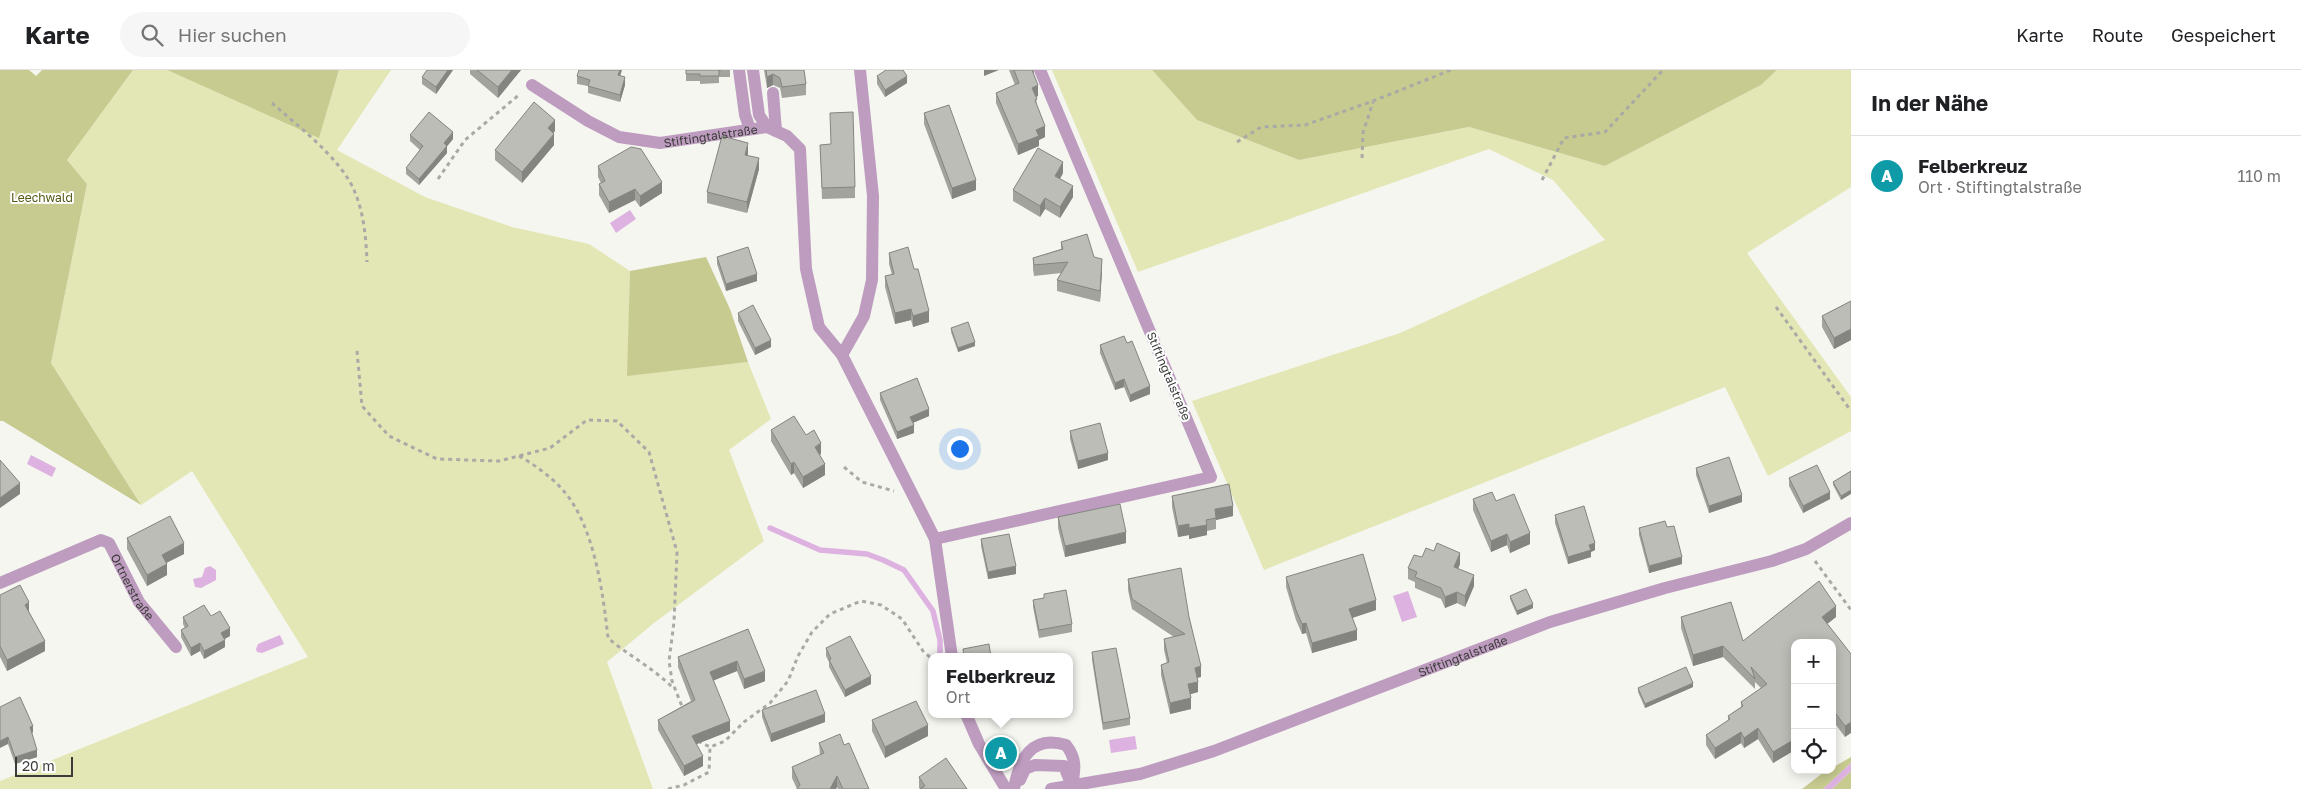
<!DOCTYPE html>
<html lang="de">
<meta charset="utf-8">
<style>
:root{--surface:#fff;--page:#f6f6f6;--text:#202124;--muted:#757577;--line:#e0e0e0;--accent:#0b8043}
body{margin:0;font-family:"Golos Text",sans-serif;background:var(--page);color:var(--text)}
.controls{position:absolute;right:15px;bottom:15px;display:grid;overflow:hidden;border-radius:10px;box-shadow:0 2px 12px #0003}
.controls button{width:45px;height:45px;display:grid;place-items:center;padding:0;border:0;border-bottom:1px solid var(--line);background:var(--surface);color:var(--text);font:25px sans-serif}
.scale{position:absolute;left:15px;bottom:12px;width:58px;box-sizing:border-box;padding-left:5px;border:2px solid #3b3b39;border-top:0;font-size:14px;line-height:18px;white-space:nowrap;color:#3b3b39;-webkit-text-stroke:4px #fff;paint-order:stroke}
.you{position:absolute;left:959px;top:378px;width:18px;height:18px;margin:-12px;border:4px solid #fff;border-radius:50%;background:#1a73e8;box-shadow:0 0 0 8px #1a73e833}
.badge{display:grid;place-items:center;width:32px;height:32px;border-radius:50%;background:var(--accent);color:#fff;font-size:16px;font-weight:700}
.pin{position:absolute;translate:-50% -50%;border:2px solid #fff;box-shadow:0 1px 5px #0006}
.popup{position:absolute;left:928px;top:583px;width:145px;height:65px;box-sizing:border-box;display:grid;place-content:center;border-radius:10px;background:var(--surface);filter:drop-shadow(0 1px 4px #0005);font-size:16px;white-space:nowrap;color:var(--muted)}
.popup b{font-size:19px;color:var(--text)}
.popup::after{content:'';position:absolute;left:50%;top:100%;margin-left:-10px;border:10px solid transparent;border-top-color:var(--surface)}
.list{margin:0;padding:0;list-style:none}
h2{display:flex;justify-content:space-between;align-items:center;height:65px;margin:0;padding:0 20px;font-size:21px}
h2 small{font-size:16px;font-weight:400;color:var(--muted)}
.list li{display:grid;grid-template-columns:32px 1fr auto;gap:15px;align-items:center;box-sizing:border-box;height:80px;padding:0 20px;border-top:1px solid var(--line)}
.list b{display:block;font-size:19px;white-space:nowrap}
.list p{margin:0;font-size:16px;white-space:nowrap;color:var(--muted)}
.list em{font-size:16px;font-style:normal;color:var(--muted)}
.icon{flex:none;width:28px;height:28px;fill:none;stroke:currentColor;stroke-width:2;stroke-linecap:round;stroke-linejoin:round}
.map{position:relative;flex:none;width:1851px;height:719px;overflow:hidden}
header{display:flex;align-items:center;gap:30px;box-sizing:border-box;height:70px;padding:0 25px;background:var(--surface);border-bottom:1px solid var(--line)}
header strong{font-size:24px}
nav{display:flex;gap:28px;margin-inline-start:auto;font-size:18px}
.search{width:350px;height:45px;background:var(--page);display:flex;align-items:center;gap:12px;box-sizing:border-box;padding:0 18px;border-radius:28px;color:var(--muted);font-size:19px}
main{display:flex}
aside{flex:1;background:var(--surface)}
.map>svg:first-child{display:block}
.green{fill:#e3e7b5}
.forest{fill:#c7cb90}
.water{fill:#ddb2e0}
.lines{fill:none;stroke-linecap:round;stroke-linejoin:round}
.stream{stroke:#ddb2e0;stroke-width:5.5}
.path{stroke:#a9aaa5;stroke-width:3;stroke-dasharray:4 4;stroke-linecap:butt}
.minor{stroke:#bd9cbf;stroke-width:12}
.wall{fill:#a3a39e}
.shaded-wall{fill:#848481}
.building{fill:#bdbdb8;stroke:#848481}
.labels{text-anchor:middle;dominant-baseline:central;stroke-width:4;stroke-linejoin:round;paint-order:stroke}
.street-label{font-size:12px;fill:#3b3b39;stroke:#fff}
.park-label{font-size:12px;fill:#555715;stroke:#fff}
</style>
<header>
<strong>Karte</strong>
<div class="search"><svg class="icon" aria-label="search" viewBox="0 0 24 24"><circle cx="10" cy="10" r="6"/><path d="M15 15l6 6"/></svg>Hier suchen</div>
<nav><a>Karte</a><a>Route</a><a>Gespeichert</a></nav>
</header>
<main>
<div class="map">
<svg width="1851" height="719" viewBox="0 0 1851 719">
<rect width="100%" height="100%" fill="#f5f6f0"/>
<g class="green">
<polygon points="133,0 167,0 319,67 339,0 391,0 337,80 425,127 512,157 589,174 630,201 628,305 748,292 771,349 729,380 764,471 654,553 607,592 653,719 0,719 0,711 308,587 192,401 141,435 51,293 87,114 67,90"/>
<polygon points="1052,0 1152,0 1197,50 1299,90 1469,57 1605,96 1761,15 1777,0 1851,0 1851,117 1747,183 1851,327 1851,361 1768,406 1725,317 1264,500 1192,331 1400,263 1605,170 1553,110 1489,79 1138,202"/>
</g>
<g class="forest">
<polygon points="0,0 29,0 36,6 42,0 133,0 67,90 87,114 51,293 141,435 3,351 0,351"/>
<polygon points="167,0 339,0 319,68"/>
<polygon points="1152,0 1777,0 1761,15 1605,96 1469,57 1299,90 1197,50"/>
<polygon points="706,187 730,239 748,292 627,306 630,201"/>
<polygon points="1851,687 1851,693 1823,719 1802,719 1824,702 1832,700 1832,698"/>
<polygon points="1851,701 1851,719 1832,719"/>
</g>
<g class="water">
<polygon points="630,140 636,149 616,163 610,153"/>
<polygon points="31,385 56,398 52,407 27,394"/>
<polygon points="210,496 216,500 216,510 201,518 195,517 193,509 202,507 205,498"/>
<polygon points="1408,521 1417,547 1402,552 1393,526"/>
<polygon points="280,565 284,574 262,583 257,582 256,579 258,574"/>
<polygon points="1135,666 1137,679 1111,683 1109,670"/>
<polygon points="1851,693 1851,701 1832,719 1823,719"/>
</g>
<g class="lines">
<polyline class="stream" points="770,458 820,480 867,484 883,490 904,500 933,541 940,570 940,586"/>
<g class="path">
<path d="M 272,33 C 298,56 340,88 354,120 C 364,143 366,168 367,192"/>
<polyline points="1237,72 1261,57 1305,55 1373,31 1451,0"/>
<polyline points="1362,88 1363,63 1373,32"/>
<polyline points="438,109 465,70 520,24"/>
<polyline points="1542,110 1564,68 1605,62 1663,0"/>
<polyline points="1776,237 1851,341"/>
<polyline points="357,281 362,336 389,366 437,389 499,391 550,378 587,350 617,351 649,382 677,482 674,552 669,591 672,611 683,639"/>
<path d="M 519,386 C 535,395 550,406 562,419 C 594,454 603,522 608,568 C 629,586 655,599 674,619"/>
<polyline points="844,397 862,412 894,421"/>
<polyline points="1815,491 1851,540"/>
<polyline points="698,671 710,677 725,671 744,652 770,633 788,611 798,586 812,562 830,544 861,531 881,535 902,549 923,581 932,589"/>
<polyline points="668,719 684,715 709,702 710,677"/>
</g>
<g class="minor">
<polyline points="739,0 745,45 750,59"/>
<polyline points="753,0 759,45 767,57"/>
<path id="s1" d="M 532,15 L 588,51 L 619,67 L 660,73 L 767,57 L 787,66 L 800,79 L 806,199 L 819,257 L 842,285 L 935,469 L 952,587"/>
<polyline points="773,23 776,61"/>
<polyline points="842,285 864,246 872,210 873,126 860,0"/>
<polyline points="935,469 1211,407 1040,0"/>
<path id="s2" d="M 0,513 L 101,470 L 109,473 L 139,532 L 176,577"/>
<polyline points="966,644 979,674 1006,719"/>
<polyline points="1020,710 1025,699 1035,695 1064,696 1072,716"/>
<path d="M 1014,719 C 1019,690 1031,664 1066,675 C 1077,689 1075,699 1072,716"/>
<path id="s3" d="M 1051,719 L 1140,704 L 1214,681 L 1550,552 L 1665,518 L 1772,491 L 1806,479 L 1851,453"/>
</g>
</g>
<g class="wall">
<polygon points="453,0 436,24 422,14 422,7"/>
<polygon points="470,0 521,0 498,28 470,4"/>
<polygon points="686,0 730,0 730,7 719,7 719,13 700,14 700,11 686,11"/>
<polygon points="764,0 804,0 806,14 806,25 782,28 780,18 773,15 767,18"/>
<polygon points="1009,0 1034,0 1034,6 1038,26 1036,27 1037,36 1045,67 1039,70 1039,76 1018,85 996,33 996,23 1015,15"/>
<polygon points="577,6 620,6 625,15 620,32 588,23 588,16 577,14"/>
<polygon points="877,6 907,13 885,27 877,14"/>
<polygon points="924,43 976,120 952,129 924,54"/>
<polygon points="555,61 553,63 554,75 522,113 495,90 495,80"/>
<polygon points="410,65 453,69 447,76 447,83 419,115 406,104 406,98 420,80 410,71"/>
<polygon points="820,75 855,117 855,128 822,129"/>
<polygon points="748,84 747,85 759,99 747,143 707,133 707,122"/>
<polygon points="598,96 662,123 640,137 635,130 609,143 599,125 599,114 601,113 598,107"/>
<polygon points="1063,103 1060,109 1073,127 1060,148 1045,139 1040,147 1013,131 1013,120"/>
<polygon points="1061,172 1094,187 1102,200 1100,232 1057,221 1057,210 1061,203 1034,206 1033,199 1033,188 1061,179"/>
<polygon points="889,183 929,252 913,257 911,250 895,254 885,217 885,206 892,205 889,194"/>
<polygon points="717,187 757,211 726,221 717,194"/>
<polygon points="1851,231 1851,270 1834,279 1822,257 1822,246"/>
<polygon points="738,243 771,277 755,285 738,251"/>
<polygon points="951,258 975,276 958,282 951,262"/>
<polygon points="1100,275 1150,324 1130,332 1124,317 1115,320 1100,283"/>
<polygon points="880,323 929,346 913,353 914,363 897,369 880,330"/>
<polygon points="771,360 806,365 821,384 819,385 825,405 803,418 794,403 791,405 771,371"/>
<polygon points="1070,361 1108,390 1078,399 1070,369"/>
<polygon points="1696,398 1742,432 1709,443 1696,405"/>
<polygon points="1851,401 1841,430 1833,415 1833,412"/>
<polygon points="1789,408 1830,429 1803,443 1789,416"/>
<polygon points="1172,426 1233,446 1216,450 1216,459 1207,461 1207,465 1189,469 1189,465 1178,467 1172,437"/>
<polygon points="1473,429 1496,431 1530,474 1510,483 1507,475 1491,482 1473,440"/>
<polygon points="1555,445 1595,480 1591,482 1591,487 1568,494 1555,453"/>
<polygon points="1058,447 1126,473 1065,487 1058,458"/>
<polygon points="1667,457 1682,494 1649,503 1639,465 1639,458"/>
<polygon points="127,468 184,484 166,493 167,505 147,516 127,479"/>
<polygon points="981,469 1016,504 988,509 981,476"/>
<polygon points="1422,487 1460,494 1458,499 1474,516 1465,537 1457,533 1445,538 1441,529 1415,518 1415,512 1408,509 1408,498"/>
<polygon points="1286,507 1376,540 1352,548 1357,570 1312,583 1306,563 1302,564 1296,550 1286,517"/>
<polygon points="1128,509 1189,547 1201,607 1197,608 1198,622 1190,624 1191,639 1170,644 1161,605 1161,595 1167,593 1164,580 1164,569 1174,567 1132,539 1128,520"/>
<polygon points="1044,524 1072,554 1072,562 1039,568 1033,537 1033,530 1044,528"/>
<polygon points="0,525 29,542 45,581 7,601 0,587"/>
<polygon points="1510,526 1533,538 1517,545 1510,529"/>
<polygon points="211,546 230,566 224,569 225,577 204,589 200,581 191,586 181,567 181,560 185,558 183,554 183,547"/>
<polygon points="1681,547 1743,571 1836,547 1827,554 1851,584 1845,667 1836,655 1773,693 1758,669 1744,678 1741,673 1715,689 1706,675 1706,665 1728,651 1728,646 1741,637 1741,632 1761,618 1755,612 1755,619 1723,587 1693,596 1681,558"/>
<polygon points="748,559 765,611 744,619 737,601 713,610 730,661 696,674 703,696 684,706 658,660 658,650 691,631 678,597 678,587"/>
<polygon points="826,578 871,614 845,627 829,597 829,592 826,586"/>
<polygon points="1092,582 1130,648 1130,655 1103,660 1092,590"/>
<polygon points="1693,617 1645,638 1638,622 1638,618"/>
<polygon points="0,637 33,662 32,663 37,687 15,694 8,674"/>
<polygon points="762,640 825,652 771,672 762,647"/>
<polygon points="872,650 928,666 885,688 872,661"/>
<polygon points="819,673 844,675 869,719 838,719 837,717 836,719 797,719 792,708 792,697 820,685"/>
<polygon points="919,707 967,719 920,719 919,718"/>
</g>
<g class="shaded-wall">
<polygon points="448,0 453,0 436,24 436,17"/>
<polygon points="512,0 521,0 498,28 498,17"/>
<polygon points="620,0 622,0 618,13 618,5"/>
<polygon points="984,0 999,0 984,6"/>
<polygon points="773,4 773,15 767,18 767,7"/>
<polygon points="907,6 907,13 885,27 885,20"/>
<polygon points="625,7 625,15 620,32 620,25"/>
<polygon points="1038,15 1038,26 1032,28 1032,18"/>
<polygon points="555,50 555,61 548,69 548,58"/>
<polygon points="1045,56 1045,67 1039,70 1039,76 1018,85 1018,74 1036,60"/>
<polygon points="453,62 453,69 444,80 444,73"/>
<polygon points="554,64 554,75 522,113 522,102"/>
<polygon points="748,73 748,84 745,95 745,85"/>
<polygon points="447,76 447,83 419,115 419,109"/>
<polygon points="759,88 759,99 747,143 747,132"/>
<polygon points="1063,92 1063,103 1055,117 1055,106"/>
<polygon points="976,110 976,120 952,129 952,118"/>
<polygon points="662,112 662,123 640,137 640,126"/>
<polygon points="1073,116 1073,127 1060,148 1060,137"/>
<polygon points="635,119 635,130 609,143 609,132"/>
<polygon points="1045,128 1045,139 1040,147 1040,136"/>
<polygon points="1102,189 1102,200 1100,232 1100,221"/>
<polygon points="757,204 757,211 726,221 726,214"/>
<polygon points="911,239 911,250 895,254 895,243"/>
<polygon points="929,241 929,252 913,257 913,246"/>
<polygon points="1851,259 1851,270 1834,279 1834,268"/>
<polygon points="771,270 771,277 755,285 755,278"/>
<polygon points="975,272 975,276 958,282 958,278"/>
<polygon points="1124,309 1124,317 1115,320 1115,313"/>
<polygon points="1150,316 1150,324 1130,332 1130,325"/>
<polygon points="929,339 929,346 910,354 910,347"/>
<polygon points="914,355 914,363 897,369 897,362"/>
<polygon points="821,373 821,384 815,388 815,377"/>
<polygon points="1108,383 1108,390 1078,399 1078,391"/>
<polygon points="794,392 794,403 791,405 791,394"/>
<polygon points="825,394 825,405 803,418 803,407"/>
<polygon points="20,413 20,424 0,438 0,428"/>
<polygon points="1851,420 1851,424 1841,430 1841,426"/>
<polygon points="1830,422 1830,429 1803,443 1803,436"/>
<polygon points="1742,425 1742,432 1709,443 1709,436"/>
<polygon points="1233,436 1233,446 1216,450 1215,439"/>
<polygon points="1189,454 1189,465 1178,467 1178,456"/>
<polygon points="1207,455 1207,465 1189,469 1189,458"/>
<polygon points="1126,462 1126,473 1065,487 1065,476"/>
<polygon points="1530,463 1530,474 1510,483 1510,472"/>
<polygon points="1507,464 1507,475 1491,482 1491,471"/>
<polygon points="184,473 184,484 162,495 162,485"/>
<polygon points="1595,473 1595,480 1591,482 1591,487 1568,494 1568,487 1589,475"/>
<polygon points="1460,483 1460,494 1454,508 1454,497"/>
<polygon points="1682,487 1682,494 1649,503 1649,496"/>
<polygon points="167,494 167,505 147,516 147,505"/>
<polygon points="1016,496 1016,504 988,509 988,502"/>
<polygon points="1474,505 1474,516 1465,537 1465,526"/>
<polygon points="1457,522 1457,533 1445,538 1445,527"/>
<polygon points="1376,530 1376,540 1349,549 1349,539"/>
<polygon points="29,532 29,543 25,535"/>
<polygon points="1533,534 1533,538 1517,545 1517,541"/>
<polygon points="1836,536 1836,547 1822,558 1822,547"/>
<polygon points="1306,553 1306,563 1302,564 1302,554"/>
<polygon points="230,558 230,566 221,571 221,563"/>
<polygon points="1357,560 1357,570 1312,583 1312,573"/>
<polygon points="225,570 225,577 204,589 204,581"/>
<polygon points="45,571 45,581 7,601 7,590"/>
<polygon points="200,573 200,581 191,586 191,578"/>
<polygon points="1723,576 1723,587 1693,596 1693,585"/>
<polygon points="737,591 737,601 710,612 710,602"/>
<polygon points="1071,596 1071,603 1070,606 1070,599"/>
<polygon points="1201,596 1201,607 1195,608 1195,598"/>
<polygon points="765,601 765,611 744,619 744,609"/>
<polygon points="871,606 871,614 845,627 845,620"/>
<polygon points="1198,612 1198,622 1188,625 1188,614"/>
<polygon points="1693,613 1693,617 1645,638 1645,634"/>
<polygon points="1191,628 1191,639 1170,644 1170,633"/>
<polygon points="825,644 825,652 771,672 771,664"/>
<polygon points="1836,644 1836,655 1832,657 1832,646"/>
<polygon points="730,651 730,661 692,676 692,666"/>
<polygon points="1851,652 1851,663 1845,667 1845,656"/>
<polygon points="928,655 928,666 885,688 885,677"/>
<polygon points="33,656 33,662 30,664 30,657"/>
<polygon points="1758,658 1758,669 1744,678 1744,668"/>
<polygon points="1741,662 1741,673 1715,689 1715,678"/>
<polygon points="8,667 8,674 0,678 0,671"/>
<polygon points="1795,669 1795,680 1773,693 1773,682"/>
<polygon points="37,680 37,687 15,694 15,687"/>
<polygon points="703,686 703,696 684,706 684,696"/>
<polygon points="837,706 837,717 836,719 830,719"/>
</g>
<g class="building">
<polygon points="427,0 448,0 436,17 422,7"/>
<polygon points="477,0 512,0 498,17"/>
<polygon points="579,0 620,0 618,5 625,7 620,25 588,16 590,10 577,6"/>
<polygon points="686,0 721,0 719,0 719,6 700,6 700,4 686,4"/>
<polygon points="766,0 804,0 806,14 782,17 780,8 773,4 767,7"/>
<polygon points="886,0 903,0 907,6 885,20 877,6"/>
<polygon points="1014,0 1032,0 1038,15 1032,18 1037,29 1035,30 1045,56 1036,60 1039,66 1018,74 996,23 1019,13"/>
<polygon points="534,32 555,50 548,58 554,64 522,102 495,80"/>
<polygon points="949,35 976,110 952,118 924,43"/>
<polygon points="429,42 453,62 444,73 447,76 419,109 406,98 423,76 410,65"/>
<polygon points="853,42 855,117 822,118 820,75 831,74 830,43"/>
<polygon points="722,66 748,73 745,85 759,88 747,132 707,122"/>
<polygon points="631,77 641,79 662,112 640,126 635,119 609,132 599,114 605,111 598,96"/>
<polygon points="1038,78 1063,92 1055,106 1073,116 1060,137 1045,128 1040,136 1013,120"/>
<polygon points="1087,164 1094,187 1102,189 1100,221 1057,210 1068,192 1034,195 1033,188 1063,179 1061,172"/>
<polygon points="748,177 757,204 726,214 717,187"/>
<polygon points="908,177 914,199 918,199 929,241 913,246 911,239 895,243 885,206 894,204 889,183"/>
<polygon points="1851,231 1851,259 1834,268 1822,246"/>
<polygon points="753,235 771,270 755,278 738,243"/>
<polygon points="968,252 975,272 958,278 951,258"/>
<polygon points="1124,266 1127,273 1132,271 1150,316 1130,325 1124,309 1115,313 1100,275"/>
<polygon points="917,308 929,339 910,347 914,355 897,362 880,323"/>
<polygon points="794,346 806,365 814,360 821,373 815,377 825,394 803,407 794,392 791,394 771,360"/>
<polygon points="1100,353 1108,383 1078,391 1070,361"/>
<polygon points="1729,387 1742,425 1709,436 1696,398"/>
<polygon points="0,390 20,413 0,428"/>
<polygon points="1817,395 1830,422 1803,436 1789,408"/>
<polygon points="1851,401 1851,420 1841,426 1833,412"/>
<polygon points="1229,414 1233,436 1215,439 1216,448 1206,450 1207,455 1189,458 1189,454 1178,456 1172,426"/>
<polygon points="1492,422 1496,431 1514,424 1530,463 1510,472 1507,464 1491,471 1473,429"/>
<polygon points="1120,434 1126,462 1065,476 1058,447"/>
<polygon points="1584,436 1595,473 1589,475 1591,480 1568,487 1555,445"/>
<polygon points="170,446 184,473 162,485 167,494 147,505 127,468"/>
<polygon points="1665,451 1667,457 1674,456 1682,487 1649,496 1639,458"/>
<polygon points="1009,464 1016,496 988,502 981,469"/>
<polygon points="1437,473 1460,483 1454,497 1474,505 1465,526 1457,522 1445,527 1441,518 1415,507 1417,502 1408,498 1414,485 1422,487 1426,478 1434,481"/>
<polygon points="1363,484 1376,530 1349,539 1357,560 1312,573 1306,553 1302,554 1296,540 1286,507"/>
<polygon points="1181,498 1189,547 1201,596 1195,598 1198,612 1188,614 1191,628 1170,633 1161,595 1169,592 1164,569 1185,564 1132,529 1128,509"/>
<polygon points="1819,511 1836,536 1822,547 1851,584 1851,652 1845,656 1836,644 1832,646 1832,573 1795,573 1795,669 1773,682 1758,658 1744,668 1741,662 1715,678 1706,665 1730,649 1728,646 1743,636 1741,632 1767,614 1751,597 1755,609 1723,576 1693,585 1681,547 1731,532 1743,571"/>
<polygon points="20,515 29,532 25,535 45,571 7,590 0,576 0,525"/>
<polygon points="1526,519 1533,534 1517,541 1510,526"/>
<polygon points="1066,520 1072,554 1039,560 1033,530 1044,528 1044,524"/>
<polygon points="204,535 211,546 220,541 230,558 221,563 225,570 204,581 200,573 191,578 181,560 188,556 183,547"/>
<polygon points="748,559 765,601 744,609 737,591 710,602 730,651 692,666 703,686 684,696 658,650 695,630 678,587"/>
<polygon points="850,566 871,606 845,620 829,590 831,589 826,578"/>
<polygon points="989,574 991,587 964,587 963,579"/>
<polygon points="1116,578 1130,648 1103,653 1092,582"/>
<polygon points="1686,597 1693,613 1645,634 1638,618"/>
<polygon points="816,620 825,644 771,664 762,640"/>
<polygon points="20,627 33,656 30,657 37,680 15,687 8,667 0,671 0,637"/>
<polygon points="916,631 928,655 885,677 872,650"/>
<polygon points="840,664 844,675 849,673 869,719 843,719 837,706 830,719 797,719 800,715 792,697 824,683 819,673"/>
<polygon points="946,688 967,719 920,719 925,716 919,707"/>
</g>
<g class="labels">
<g class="street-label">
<text stroke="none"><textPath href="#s1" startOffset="194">Stiftingtalstraße</textPath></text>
<text transform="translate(1169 306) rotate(67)">Stiftingtalstraße</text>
<text stroke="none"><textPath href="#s2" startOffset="168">Ortnerstraße</textPath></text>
<text stroke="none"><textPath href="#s3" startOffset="434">Stiftingtalstraße</textPath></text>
</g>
<g class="park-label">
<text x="42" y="127">Leechwald</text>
</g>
</g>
</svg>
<div class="controls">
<button>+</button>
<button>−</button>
<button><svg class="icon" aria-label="locate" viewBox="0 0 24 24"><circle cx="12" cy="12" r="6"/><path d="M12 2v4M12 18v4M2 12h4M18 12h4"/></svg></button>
</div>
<div class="scale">20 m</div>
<div class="you"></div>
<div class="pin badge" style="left:1001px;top:683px;background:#0f9aa8">A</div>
<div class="popup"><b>Felberkreuz</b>Ort</div>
</div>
<aside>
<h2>In der Nähe<small></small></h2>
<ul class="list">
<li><span class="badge" style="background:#0f9aa8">A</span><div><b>Felberkreuz</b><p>Ort · Stiftingtalstraße</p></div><em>110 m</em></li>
</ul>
</aside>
</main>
